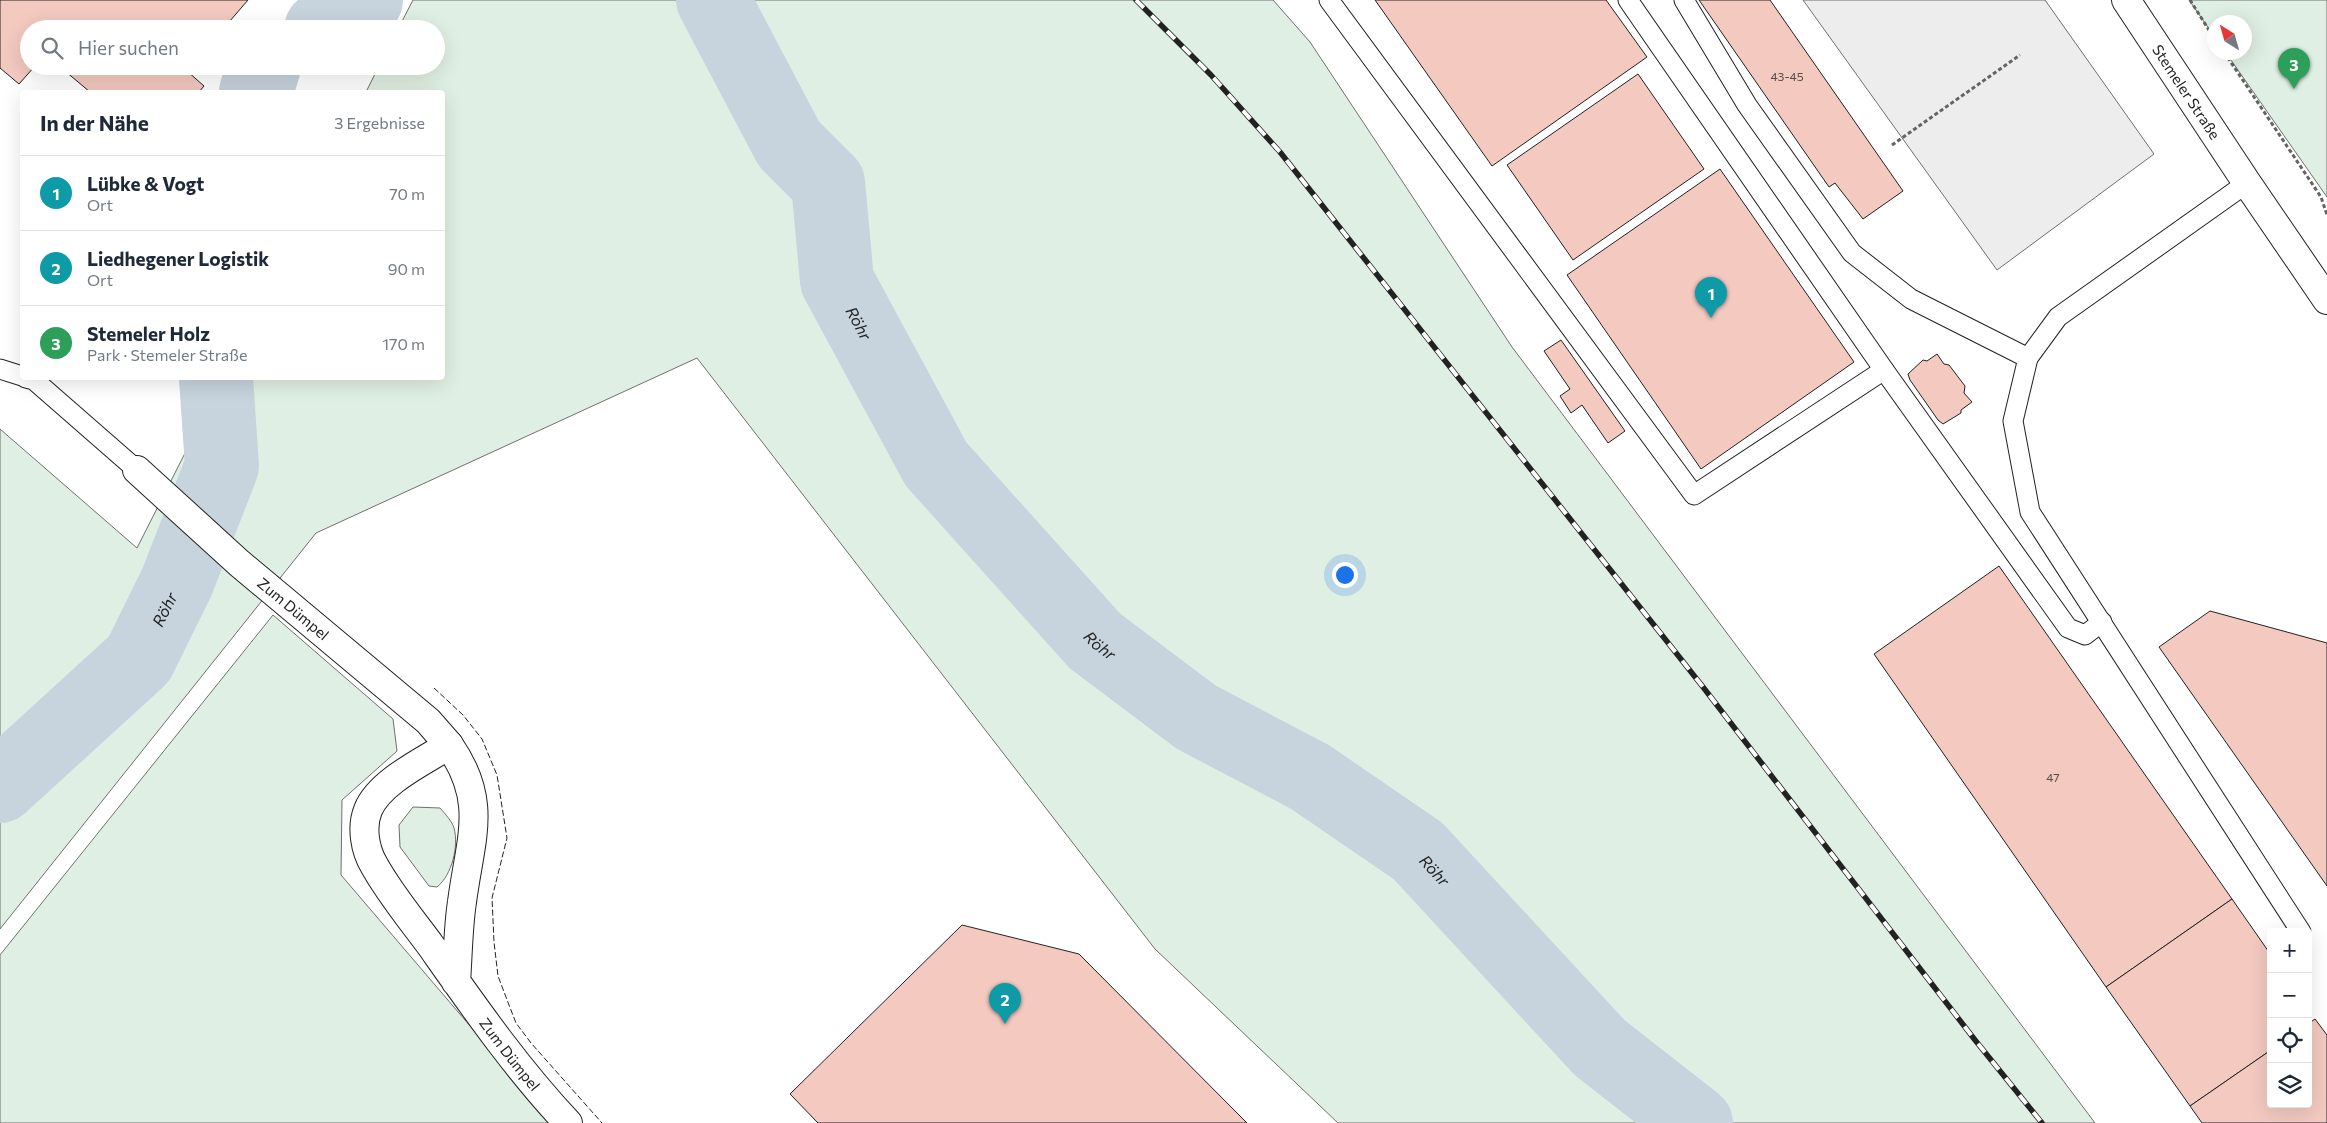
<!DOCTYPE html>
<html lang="de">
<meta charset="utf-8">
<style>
:root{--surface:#fff;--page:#f2f2f3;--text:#1f2937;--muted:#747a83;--line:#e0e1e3;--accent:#0b8043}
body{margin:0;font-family:Commissioner,sans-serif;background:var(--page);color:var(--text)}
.controls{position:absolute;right:15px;bottom:15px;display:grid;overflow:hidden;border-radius:5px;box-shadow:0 5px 20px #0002}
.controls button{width:45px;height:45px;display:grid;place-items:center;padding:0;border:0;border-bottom:1px solid var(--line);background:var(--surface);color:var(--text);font:25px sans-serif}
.compass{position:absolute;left:2207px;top:15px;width:45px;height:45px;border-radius:50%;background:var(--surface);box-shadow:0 5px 20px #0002;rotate:323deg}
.you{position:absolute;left:1344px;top:574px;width:18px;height:18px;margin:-12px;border:4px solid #fff;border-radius:50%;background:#1a73e8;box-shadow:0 0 0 8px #1a73e833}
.badge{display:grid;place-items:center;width:32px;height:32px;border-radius:50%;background:var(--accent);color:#fff;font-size:16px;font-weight:700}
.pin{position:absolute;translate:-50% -41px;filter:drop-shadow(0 1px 2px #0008)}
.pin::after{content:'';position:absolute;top:26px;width:18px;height:15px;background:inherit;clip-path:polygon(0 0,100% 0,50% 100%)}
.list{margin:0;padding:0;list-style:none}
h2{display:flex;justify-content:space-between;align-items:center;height:65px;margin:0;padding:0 20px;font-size:21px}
h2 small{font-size:16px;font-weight:400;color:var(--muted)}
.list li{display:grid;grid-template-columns:32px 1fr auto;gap:15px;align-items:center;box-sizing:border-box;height:75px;padding:0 20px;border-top:1px solid var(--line)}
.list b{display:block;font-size:19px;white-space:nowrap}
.list p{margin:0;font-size:16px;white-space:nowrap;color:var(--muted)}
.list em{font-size:16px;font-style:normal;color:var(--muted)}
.icon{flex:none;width:28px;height:28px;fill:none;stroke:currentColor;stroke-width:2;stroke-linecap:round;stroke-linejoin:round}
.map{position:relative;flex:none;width:2327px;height:1123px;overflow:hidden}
.search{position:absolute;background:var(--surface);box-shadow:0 5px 20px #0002;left:20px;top:20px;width:425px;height:55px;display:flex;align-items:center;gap:12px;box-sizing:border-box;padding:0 18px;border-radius:28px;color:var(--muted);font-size:19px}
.panel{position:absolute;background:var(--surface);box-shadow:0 5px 20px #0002;left:20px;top:90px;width:425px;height:290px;border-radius:5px}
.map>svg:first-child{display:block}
.green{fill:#e0efe3;stroke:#6f6f6f}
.parking{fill:#ededed;stroke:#6f6f6f}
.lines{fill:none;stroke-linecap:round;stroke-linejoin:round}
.river{stroke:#c7d3dd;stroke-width:74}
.building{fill:#f3c9c0;stroke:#222}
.lane-casing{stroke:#222;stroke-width:21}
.street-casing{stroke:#222;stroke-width:30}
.secondary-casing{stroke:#222;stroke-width:30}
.path{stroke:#646464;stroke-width:3;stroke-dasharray:4 2.5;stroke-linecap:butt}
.lane{stroke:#fff;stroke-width:19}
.street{stroke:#fff;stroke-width:28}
.secondary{stroke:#fff;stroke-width:28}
.rail-casing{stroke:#222;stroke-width:5.5}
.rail{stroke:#fff;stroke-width:4;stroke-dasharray:11;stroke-linecap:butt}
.fence{stroke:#222;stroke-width:1;stroke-dasharray:6 2.5;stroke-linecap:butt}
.labels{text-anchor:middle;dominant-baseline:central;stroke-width:4;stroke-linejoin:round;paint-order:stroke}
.number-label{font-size:12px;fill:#564c4a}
.street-label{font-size:15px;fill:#222;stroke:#fff}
.water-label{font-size:16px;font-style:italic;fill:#222;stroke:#fff}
</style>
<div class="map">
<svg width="2327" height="1123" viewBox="0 0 2327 1123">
<rect width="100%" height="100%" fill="#fff"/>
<g class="green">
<polygon points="413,0 1273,0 1310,42 1512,347 2095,1123 1338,1123 1155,949 697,358 316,533 0,929 0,429 137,548 223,378 442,378 442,92 366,92 379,66 436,66 436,29 398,29"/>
<polygon points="2189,0 2327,0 2327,197 2226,53 2244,52 2244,22 2214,22 2214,36"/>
<polygon points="273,615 393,719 397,751 342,800 341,875 553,1123 0,1123 0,955"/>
<path d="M 413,807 L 440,808 C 445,814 452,821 454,828 C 459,846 452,875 437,887 L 429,886 L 400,847 L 399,825 Z"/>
</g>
<polygon class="parking" points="1803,0 2045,0 2154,154 1997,270"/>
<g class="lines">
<g class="river">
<path id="s1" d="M 713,0 L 789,144 L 828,183 L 837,281 L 936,464 L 1095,641 L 1196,717 L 1310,777 L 1418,851 L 1599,1047 L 1696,1123"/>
<polyline points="321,29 366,0"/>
<polyline points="256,92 264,66"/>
<path id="s2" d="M 0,786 L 139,659 L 177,582 L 222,466 L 216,378"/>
</g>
</g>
<g class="building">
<polygon points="0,0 248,0 223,29 29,29 29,66 35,66 19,84 0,68"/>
<polygon points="1375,0 1606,0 1647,57 1492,166"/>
<polygon points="1699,0 1770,0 1903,191 1863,219 1835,183 1829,187"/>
<polygon points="59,66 191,66 187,71 204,86 199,92 90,92"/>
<polygon points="1638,74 1704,169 1573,260 1507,165"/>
<polygon points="1720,169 1854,362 1701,469 1567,275"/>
<polygon points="1561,340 1625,431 1608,443 1582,405 1571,413 1560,396 1570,389 1544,351"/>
<polygon points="1937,354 1944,364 1949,365 1965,386 1964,393 1972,402 1961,410 1961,413 1943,424 1938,420 1910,380 1908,374 1923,360 1927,361"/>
<polygon points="1999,566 2232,899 2106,987 1874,654"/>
<polygon points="2210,611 2327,643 2327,886 2159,647"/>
<polygon points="2232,899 2271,955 2271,1050 2190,1106 2106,987"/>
<polygon points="962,925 1079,954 1247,1123 818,1123 790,1094"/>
<polygon points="2315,1019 2327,1035 2327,1123 2202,1123 2190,1106 2271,1050 2271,1104 2308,1104 2308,1024"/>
</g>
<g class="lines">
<defs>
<g id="lane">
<polyline points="1329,0 1694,495 1884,370"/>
<polyline points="1628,0 1884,370 2068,628 2085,635 2102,622"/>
<polyline points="1684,0 1747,105 1852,253 1911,299 2028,358"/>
<polyline points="2247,183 2058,317 2028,358 2013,421 2030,512 2301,932"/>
<polyline points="0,369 22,376"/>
<polyline points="26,378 34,380 137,470"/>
</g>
<g id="street">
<path id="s3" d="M 137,470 L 239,563 L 428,721 L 449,745"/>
<path id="s4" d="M 456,982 C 458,955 458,928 462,902 C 470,839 489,802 449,745 C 424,761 379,782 368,810 C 361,827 365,850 374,865 C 390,894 412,920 431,946 C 474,1007 517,1069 568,1123"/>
</g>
<g id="secondary">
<path id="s5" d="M 2126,0 L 2247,183 L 2327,300"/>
</g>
</defs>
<use href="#lane" class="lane-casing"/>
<use href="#street" class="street-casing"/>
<use href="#secondary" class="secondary-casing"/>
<g class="path">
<polyline points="2190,0 2214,38"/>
<polyline points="2224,52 2321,197 2327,215"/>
<polyline points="1892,145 2020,55"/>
</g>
<use href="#lane" class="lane"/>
<use href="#street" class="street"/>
<use href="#secondary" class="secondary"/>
<defs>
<polyline id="rail" points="1136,0 1211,75 1280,152 1703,687 1975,1040 2042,1123"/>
</defs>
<use href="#rail" class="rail-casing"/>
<use href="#rail" class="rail"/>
<polyline class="fence" points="434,688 463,715 482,739 497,775 507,838 492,898 494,942 498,976 509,1005 516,1023 531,1043 602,1123"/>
</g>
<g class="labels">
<g class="number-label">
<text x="1787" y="76">43-45</text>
<text x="2053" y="777">47</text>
</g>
<g class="street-label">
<text stroke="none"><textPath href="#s5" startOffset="110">Stemeler Straße</textPath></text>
<text stroke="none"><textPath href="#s3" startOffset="209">Zum Dümpel</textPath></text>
<text stroke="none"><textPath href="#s4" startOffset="639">Zum Dümpel</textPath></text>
</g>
<g class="water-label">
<text stroke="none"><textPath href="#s1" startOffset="364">Röhr</textPath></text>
<text stroke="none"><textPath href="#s2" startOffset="244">Röhr</textPath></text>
<text stroke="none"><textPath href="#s1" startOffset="769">Röhr</textPath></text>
<text stroke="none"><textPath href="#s1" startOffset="1174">Röhr</textPath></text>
</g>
</g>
</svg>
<div class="controls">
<button>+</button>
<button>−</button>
<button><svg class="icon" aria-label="locate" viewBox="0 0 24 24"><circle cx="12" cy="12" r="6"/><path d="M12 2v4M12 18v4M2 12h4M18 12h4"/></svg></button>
<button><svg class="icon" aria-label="layers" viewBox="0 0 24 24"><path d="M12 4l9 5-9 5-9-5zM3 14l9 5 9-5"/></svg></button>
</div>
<svg class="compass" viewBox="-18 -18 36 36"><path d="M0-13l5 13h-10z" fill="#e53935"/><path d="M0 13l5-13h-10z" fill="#747a83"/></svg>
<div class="you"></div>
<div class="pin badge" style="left:1711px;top:318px;background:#0f9aa8">1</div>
<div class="pin badge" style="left:1005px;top:1024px;background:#0f9aa8">2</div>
<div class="pin badge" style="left:2294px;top:89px;background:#2e9e5b">3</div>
<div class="search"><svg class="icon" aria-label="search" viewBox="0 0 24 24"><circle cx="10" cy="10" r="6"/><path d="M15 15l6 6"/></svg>Hier suchen</div>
<section class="panel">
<h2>In der Nähe<small>3 Ergebnisse</small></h2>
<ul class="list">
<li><span class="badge" style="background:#0f9aa8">1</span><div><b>Lübke &amp; Vogt</b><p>Ort</p></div><em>70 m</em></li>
<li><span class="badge" style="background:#0f9aa8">2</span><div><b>Liedhegener Logistik</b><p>Ort</p></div><em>90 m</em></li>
<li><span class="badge" style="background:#2e9e5b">3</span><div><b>Stemeler Holz</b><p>Park · Stemeler Straße</p></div><em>170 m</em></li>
</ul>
</section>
</div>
